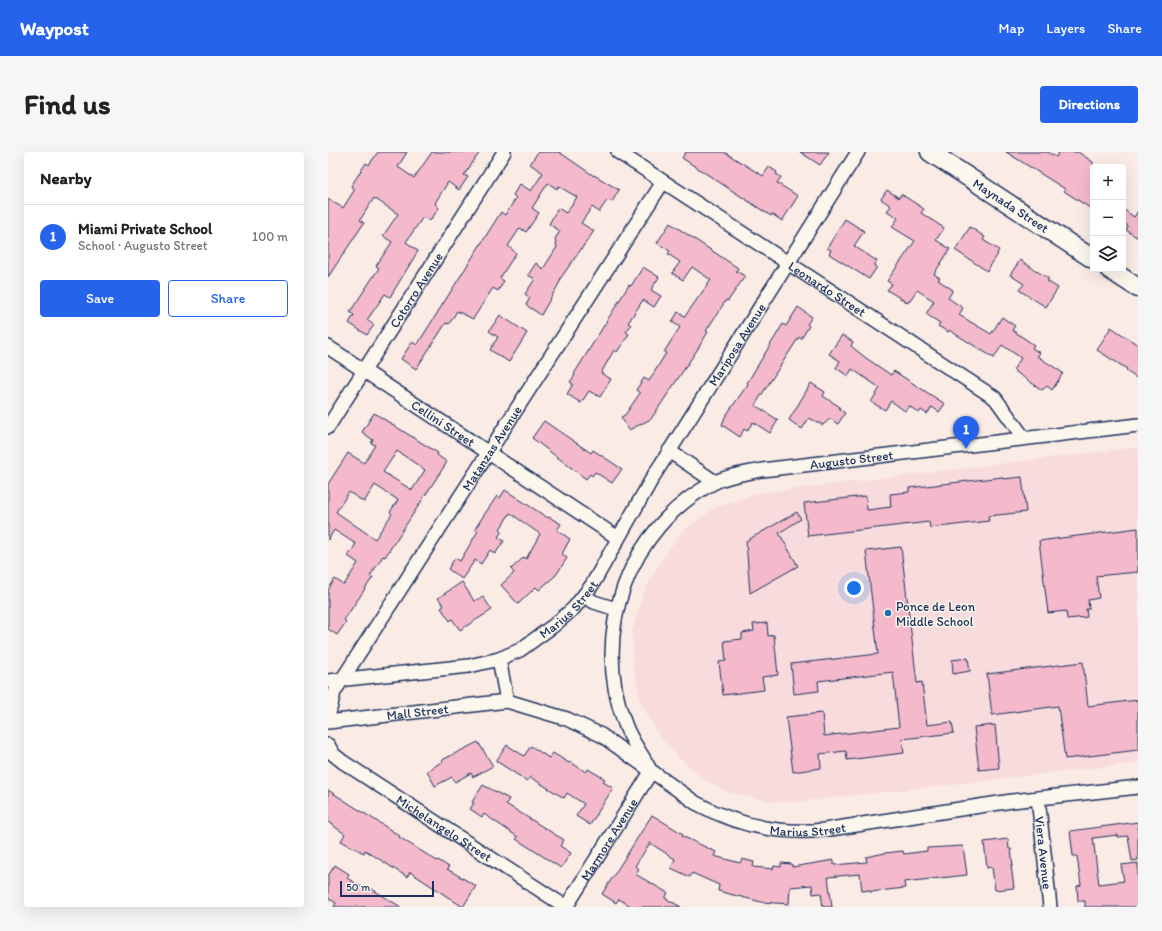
<!DOCTYPE html>
<meta charset="utf-8">
<style>
:root{--surface:#fff;--page:#f6f6f6;--text:#202124;--muted:#757577;--line:#e0e0e0;--accent:#2563eb}
body{margin:0;font-family:Itim,sans-serif;background:var(--page);color:var(--text)}
.controls{position:absolute;right:12px;top:12px;display:grid;overflow:hidden;border-radius:4px;box-shadow:0 4px 16px #0002}
.controls button{width:36px;height:36px;display:grid;place-items:center;padding:0;border:0;border-bottom:1px solid var(--line);background:var(--surface);color:var(--text);font:20px sans-serif}
.scale{position:absolute;left:12px;bottom:10px;width:94px;box-sizing:border-box;padding-left:4px;border:2px solid #1b2f5e;border-top:0;font-size:11px;line-height:14px;white-space:nowrap;color:#1b2f5e;-webkit-text-stroke:3px #fbf7ec;paint-order:stroke}
.you{position:absolute;left:526px;top:436px;width:14px;height:14px;margin:-10px;border:3px solid #fff;border-radius:50%;background:#1a73e8;box-shadow:0 0 0 6px #1a73e833}
.badge{display:grid;place-items:center;width:26px;height:26px;border-radius:50%;background:var(--accent);color:#fff;font-size:13px;font-weight:700}
.pin{position:absolute;translate:-50% -33px;filter:drop-shadow(0 1px 2px #0008)}
.pin::after{content:'';position:absolute;top:21px;width:14px;height:12px;background:inherit;clip-path:polygon(0 0,100% 0,50% 100%)}
.list{margin:0;padding:0;list-style:none}
h2{display:flex;justify-content:space-between;align-items:center;height:52px;margin:0;padding:0 16px;font-size:17px}
h2 small{font-size:13px;font-weight:400;color:var(--muted)}
.list li{display:grid;grid-template-columns:26px 1fr auto;gap:12px;align-items:center;box-sizing:border-box;height:64px;padding:0 16px;border-top:1px solid var(--line)}
.list b{display:block;font-size:15px;white-space:nowrap}
.list p{margin:0;font-size:13px;white-space:nowrap;color:var(--muted)}
.list em{font-size:13px;font-style:normal;color:var(--muted)}
.actions{display:flex;gap:8px;padding:12px 16px}
.actions a{flex:1;padding:9px 0;border:1px solid var(--accent);border-radius:4px;text-align:center;font-size:14px;color:var(--accent)}
.actions .main{background:var(--accent);color:#fff}
.icon{flex:none;width:22px;height:22px;fill:none;stroke:currentColor;stroke-width:2;stroke-linecap:round;stroke-linejoin:round}
.map{position:relative;flex:none;width:810px;height:755px;overflow:hidden;border-radius:4px}
header{display:flex;align-items:center;gap:24px;box-sizing:border-box;height:56px;padding:0 20px;background:var(--accent);color:#fff}
header strong{font-size:19px}
nav{display:flex;gap:22px;margin-inline-start:auto;font-size:14px}
.intro{display:flex;align-items:center;justify-content:space-between;box-sizing:border-box;height:96px;padding:0 24px}
h1{margin:0;font-size:28px}
.button{padding:10px 18px;border-radius:4px;background:var(--accent);color:#fff;font-size:14px;font-weight:700}
main{display:flex;gap:24px;padding:0 24px}
aside{flex:1;background:var(--surface);border-radius:4px;box-shadow:0 4px 16px #0002}
.map>svg:first-child{display:block}
.built{fill:#f8dcdd}
.building{fill:#f4bacb;stroke:#1b2f5e;fill-rule:evenodd}
.lines{fill:none;stroke-linecap:round;stroke-linejoin:round}
.street-casing{stroke:#1b2f5e;stroke-width:16}
.secondary-casing{stroke:#1b2f5e;stroke-width:21}
.street{stroke:#fbf7ec;stroke-width:13}
.secondary{stroke:#fbf7ec;stroke-width:18}
.poi-dot{fill:#1f6fb2;stroke:#fbf7ec;stroke-width:1.5}
.labels{text-anchor:middle;dominant-baseline:central;stroke-width:3;stroke-linejoin:round;paint-order:stroke}
.street-label{font-size:13px;fill:#1b2f5e;stroke:#fbf7ec}
.poi-label{font-size:13px;fill:#1b2f5e;stroke:#fbf7ec;text-anchor:start}
</style>
<header>
<strong>Waypost</strong>
<nav><a>Map</a><a>Layers</a><a>Share</a></nav>
</header>
<div class="intro"><h1>Find us</h1><a class="button">Directions</a></div>
<main>
<aside>
<h2>Nearby<small></small></h2>
<ul class="list">
<li><span class="badge">1</span><div><b>Miami Private School</b><p>School · Augusto Street</p></div><em>100 m</em></li>
</ul>
<div class="actions"><a class="main">Save</a><a>Share</a></div>
</aside>
<div class="map">
<svg width="810" height="755" viewBox="0 0 810 755">
<rect width="100%" height="100%" fill="#faebe5"/>
<filter id="ink" filterUnits="userSpaceOnUse"><feTurbulence type="fractalNoise" baseFrequency=".025" numOctaves="2"/><feDisplacementMap in="SourceGraphic" scale="8" xChannelSelector="R" yChannelSelector="G"/><feConvolveMatrix kernelMatrix="1 2 1 2 8 2 1 2 1" color-interpolation-filters="sRGB"/></filter>
<g filter="url(#ink)">
<polygon class="built" points="810,295 810,611 470,650 447,650 402,641 377,628 350,605 330,582 313,551 305,513 304,479 315,442 332,410 354,379 386,356 432,341"/>
<g class="building">
<polygon points="50,0 79,0 70,15 86,26 104,0 152,0 136,23 140,25 131,38 120,30 107,51 111,56 102,69 95,65 78,90 90,99 62,145 57,142 39,168 46,173 39,183 21,171 26,163 22,160 51,116 48,114 64,90 55,84 70,62 46,46 32,68 36,71 0,125 0,47 15,56 27,37 23,34 38,11 41,13"/>
<polygon points="210,0 231,0 266,24 266,23 291,38 284,50 280,48 278,50 271,60 264,55 253,71 266,79 232,127 233,128 213,163 198,153 202,146 197,142 207,127 200,123 208,111 215,117 229,95 227,87 232,79 221,72 230,56 238,61 249,45 230,34 229,37 220,31 204,56 211,61 198,80 192,76 180,94 188,101 172,126 176,129 170,139 165,136 145,167 129,159 121,172 118,171 88,217 73,207 84,190 89,193 173,60 177,63 188,46 185,43 192,32 203,39 215,21 202,12"/>
<polygon points="358,0 396,0 435,24 441,15 449,20 448,22 453,25 449,31 470,44 454,69 444,62 443,64 354,6"/>
<polygon points="472,0 501,0 492,13"/>
<polygon points="678,0 720,0 728,5 731,0 750,0 765,10 765,58 736,39 737,37"/>
<polygon points="559,38 571,46 573,42 596,57 593,61 616,76 608,88 622,97 606,122 612,126 610,128 625,138 620,146 635,156 631,163 663,182 674,165 687,174 684,178 706,193 704,196 712,201 709,204 735,221 724,238 719,234 714,238 685,218 693,206 674,193 666,206 621,178 620,180 610,174 612,171 598,162 606,149 589,138 580,151 559,138 564,132 559,129 587,89 564,75 570,66 559,59 563,54 553,47"/>
<polygon points="795,57 806,65 810,59 810,86 798,78 800,74 795,70"/>
<polygon points="517,67 536,79 526,94 549,109 546,114 549,115 541,127 501,102 503,98 499,96"/>
<polygon points="342,71 410,116 408,119 417,124 400,149 398,148 378,179 380,180 369,198 323,267 301,278 293,265 297,263 312,241 308,238 316,226 321,229 338,201 336,200 352,175 344,170 350,160 357,164 383,128 364,115 355,128 344,121 352,110 340,102 342,99 329,91"/>
<polygon points="642,75 657,85 655,88 671,98 669,101 670,102 659,119 627,98"/>
<polygon points="692,108 721,127 719,129 730,136 718,155 691,138 696,132 682,123"/>
<polygon points="315,115 331,125 323,138 333,144 326,155 315,148 300,171 303,173 298,180 301,182 289,200 286,198 273,221 283,227 272,245 261,239 253,251 239,242 245,232 242,230 247,223 246,222 301,133 303,134"/>
<polygon points="470,155 484,165 479,172 481,174 473,187 471,185 427,253 450,268 442,281 425,270 419,279 416,277 412,285 394,273 397,265 420,232 419,231 455,172 458,174"/>
<polygon points="172,163 199,181 181,210 162,198 170,185 161,179"/>
<polygon points="783,175 810,193 810,227 798,219 799,217 769,198"/>
<polygon points="514,183 525,190 523,194 538,206 563,223 566,219 617,252 611,260 604,255 599,262 593,258 591,261 581,254 577,259 563,249 557,258 543,250 552,236 524,217 520,224 508,216 512,209 501,202"/>
<polygon points="483,231 497,240 495,244 512,255 511,257 517,261 510,272 502,267 495,273 481,266 474,277 461,268"/>
<path d="M 46,261 L 110,301 L 109,303 L 119,310 L 57,405 L 55,404 L 42,424 L 45,425 L 16,468 L 18,470 L 9,483 L 0,477 L 0,438 L 7,427 L 16,433 L 30,411 L 20,404 L 28,392 L 6,378 L 0,388 L 0,332 L 20,301 L 36,311 L 47,293 L 43,291 L 45,288 L 34,280 ZM 69,299 L 97,318 L 84,338 L 55,320 ZM 47,333 L 70,348 L 62,360 L 64,362 L 47,387 L 8,360 L 21,340 L 36,350 Z"/>
<polygon points="216,269 263,301 265,298 294,317 284,331 267,320 264,324 262,322 258,327 204,286"/>
<polygon points="674,325 675,327 694,325 698,360 660,364 661,369 602,376 601,370 480,384 476,351 538,344 539,358 563,355 562,342 581,340 581,336"/>
<polygon points="177,338 220,366 221,365 233,372 229,378 242,387 234,402 239,406 228,423 211,438 208,435 190,452 173,433 186,421 183,417 196,405 198,407 212,382 182,361 172,377 174,379 170,385 176,389 167,402 162,398 153,412 147,408 134,427 120,417 127,406 132,409 150,379 147,377 154,366 169,344 172,346"/>
<polygon points="469,360 473,367 451,381 470,414 422,441 418,389"/>
<polygon points="810,376 810,420 768,424 771,446 760,448 761,457 758,457 759,465 739,467 738,459 720,461 711,389"/>
<polygon points="573,395 589,531 594,530 599,573 624,570 626,581 574,587 576,601 519,608 518,599 492,602 493,616 465,620 458,565 494,561 496,584 571,575 565,520 490,529 491,539 466,542 463,512 550,502 538,399"/>
<polygon points="134,430 146,449 155,445 164,458 132,478 124,467 122,469 113,456 116,454 110,446"/>
<polygon points="439,471 440,484 446,483 450,523 434,525 436,538 395,543 391,510 398,509 396,489 414,487 414,481 426,479 425,472"/>
<polygon points="640,506 642,519 625,522 624,508"/>
<polygon points="755,510 760,554 810,548 810,598 737,607 730,554 664,563 659,522"/>
<polygon points="667,573 671,616 651,618 646,575"/>
<polygon points="150,590 165,614 145,625 143,621 127,630 124,625 107,634 99,619 115,609 114,608"/>
<polygon points="179,593 196,604 203,594 221,606 225,601 241,611 242,610 258,620 260,617 277,627 275,630 285,636 262,673 248,664 256,652 239,641 236,646 202,625 199,629 168,609"/>
<polygon points="155,633 181,647 178,652 236,688 232,694 243,701 233,716 188,687 190,685 156,662 154,665 142,657 146,651 144,650"/>
<polygon points="0,638 72,684 71,685 109,709 110,708 121,715 119,717 148,734 135,755 82,720 79,725 37,698 36,701 13,689 17,682 0,670"/>
<polygon points="324,663 355,682 354,684 388,700 386,704 412,711 414,707 426,710 425,715 445,717 446,714 453,715 453,711 464,712 464,715 506,708 506,713 539,710 538,705 557,701 575,699 576,702 599,699 599,696 635,694 639,723 576,730 577,736 542,740 542,738 534,739 532,722 500,725 504,755 495,755 493,741 485,742 484,733 462,735 461,752 433,750 390,739 391,733 364,721 362,725 343,716 347,707 322,691 307,714 311,717 307,722 340,741 337,746 353,755 304,755 291,747 288,751 274,742"/>
<polygon points="810,670 810,708 804,709 800,684 790,685 790,683 765,686 771,732 796,729 793,713 810,711 810,755 757,755 757,749 750,749 749,734 753,733 749,704 745,704 742,679"/>
<polygon points="680,687 681,697 683,697 685,713 683,713 686,736 667,738 664,715 659,716 656,690"/>
<polygon points="7,713 21,722 19,726 40,739 42,736 73,755 6,755 8,751 0,746 0,724"/>
</g>
<g class="lines">
<defs>
<g id="street">
<path id="s1" d="M 290,0 L 667,246 L 696,286"/>
<path id="s2" d="M 0,195 L 290,386"/>
<path id="s3" d="M 0,275 L 176,0"/>
<polyline points="341,299 387,330"/>
<polyline points="256,444 266,450 288,457"/>
<polyline points="171,507 179,549"/>
<path id="s4" d="M 0,529 L 141,514 L 171,507 L 192,498 L 225,474 L 246,456 L 264,433 L 325,325 L 530,0"/>
<path id="s5" d="M 0,566 L 6,540 L 335,30"/>
<path id="s6" d="M 0,570 L 179,549 L 239,567 L 273,583 L 368,651 C 408,673 450,683 496,678 L 684,649 L 810,635"/>
<path id="s7" d="M 0,593 L 5,602 L 15,610 L 238,755"/>
<path id="s8" d="M 320,614 C 313,601 302,587 297,572 C 262,481 300,375 387,330 C 401,323 419,321 434,318 L 810,273"/>
<path id="s9" d="M 710,646 L 722,755"/>
<path id="s10" d="M 238,755 L 323,620"/>
</g>
<g id="secondary">
<path id="s11" d="M 602,0 L 765,107"/>
<polyline points="781,117 810,136"/>
</g>
</defs>
<use href="#street" class="street-casing"/>
<use href="#secondary" class="secondary-casing"/>
<use href="#street" class="street"/>
<use href="#secondary" class="secondary"/>
</g>
</g>
<circle class="poi-dot" cx="560" cy="461" r="4"/>
<g class="labels">
<g class="street-label">
<text stroke="none"><textPath href="#s11" startOffset="97">Maynada Street</textPath></text>
<text stroke="none"><textPath href="#s1" startOffset="250">Leonardo Street</textPath></text>
<text stroke="none"><textPath href="#s3" startOffset="163">Cotorro Avenue</textPath></text>
<text stroke="none"><textPath href="#s4" startOffset="574">Mariposa Avenue</textPath></text>
<text stroke="none"><textPath href="#s2" startOffset="138">Cellini Street</textPath></text>
<text stroke="none"><textPath href="#s5" startOffset="317">Matanzas Avenue</textPath></text>
<text stroke="none"><textPath href="#s8" startOffset="469">Augusto Street</textPath></text>
<text stroke="none"><textPath href="#s4" startOffset="259">Marius Street</textPath></text>
<text stroke="none"><textPath href="#s6" startOffset="90">Mall Street</textPath></text>
<text stroke="none"><textPath href="#s6" startOffset="514">Marius Street</textPath></text>
<text stroke="none"><textPath href="#s7" startOffset="144">Michelangelo Street</textPath></text>
<text stroke="none"><textPath href="#s10" startOffset="80">Marmore Avenue</textPath></text>
<text stroke="none"><textPath href="#s9" startOffset="55">Viera Avenue</textPath></text>
</g>
<g class="poi-label">
<text x="568" y="454">Ponce de Leon<tspan x="568" dy="15">Middle School</tspan></text>
</g>
</g>
</svg>
<div class="controls">
<button>+</button>
<button>−</button>
<button><svg class="icon" aria-label="layers" viewBox="0 0 24 24"><path d="M12 4l9 5-9 5-9-5zM3 14l9 5 9-5"/></svg></button>
</div>
<div class="scale">50 m</div>
<div class="you"></div>
<div class="pin badge" style="left:638px;top:297px">1</div>
</div>
</main>
